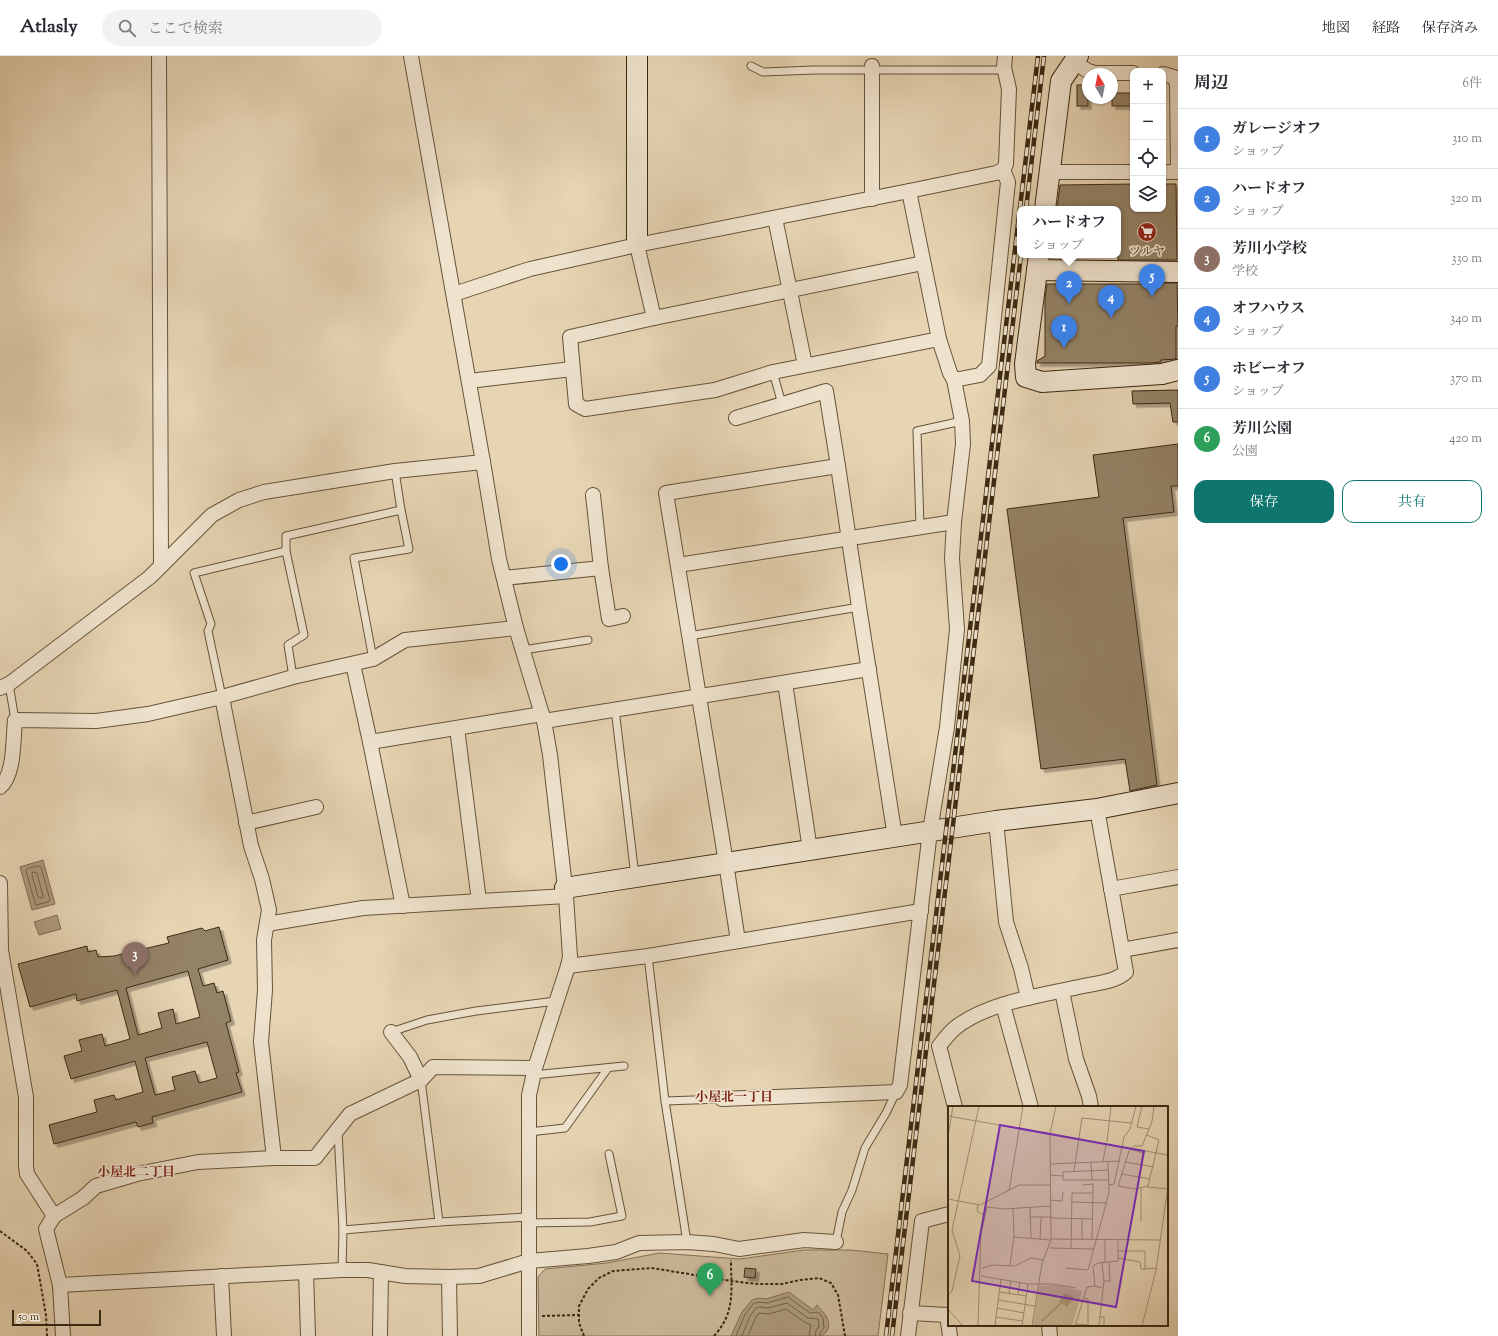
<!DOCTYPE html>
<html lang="ja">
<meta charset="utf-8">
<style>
:root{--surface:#fff;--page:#f2f2f3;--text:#2b2b33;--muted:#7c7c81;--line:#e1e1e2;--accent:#0f766e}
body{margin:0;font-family:"Sorts Mill Goudy","Noto Serif JP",serif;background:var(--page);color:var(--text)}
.controls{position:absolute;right:12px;top:12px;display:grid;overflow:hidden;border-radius:8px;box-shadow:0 1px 3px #0004}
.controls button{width:36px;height:36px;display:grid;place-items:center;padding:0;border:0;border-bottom:1px solid var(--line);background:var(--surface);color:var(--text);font:20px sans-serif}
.compass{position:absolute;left:1082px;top:12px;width:36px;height:36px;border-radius:50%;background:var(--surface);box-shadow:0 1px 3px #0004;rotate:350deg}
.scale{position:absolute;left:12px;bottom:10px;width:89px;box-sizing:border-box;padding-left:4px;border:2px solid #3c2a12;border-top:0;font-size:11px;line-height:14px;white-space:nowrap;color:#3c2a12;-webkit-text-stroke:3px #efe3ce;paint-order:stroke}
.you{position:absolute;left:561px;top:508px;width:14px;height:14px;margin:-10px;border:3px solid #fff;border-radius:50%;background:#1a73e8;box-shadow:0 0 0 6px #1a73e833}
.badge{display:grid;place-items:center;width:26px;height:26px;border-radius:50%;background:var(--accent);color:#fff;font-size:13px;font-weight:700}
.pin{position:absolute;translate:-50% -33px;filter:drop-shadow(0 1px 2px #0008)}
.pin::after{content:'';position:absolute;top:21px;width:14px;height:12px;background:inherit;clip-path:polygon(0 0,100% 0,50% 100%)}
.popup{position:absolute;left:1017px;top:150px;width:104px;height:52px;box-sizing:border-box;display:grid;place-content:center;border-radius:8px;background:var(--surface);filter:drop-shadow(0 1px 3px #0005);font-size:13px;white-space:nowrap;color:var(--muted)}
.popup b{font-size:15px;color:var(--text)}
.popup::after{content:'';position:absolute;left:50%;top:100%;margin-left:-8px;border:8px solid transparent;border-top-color:var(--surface)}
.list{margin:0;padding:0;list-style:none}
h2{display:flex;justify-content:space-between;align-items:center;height:52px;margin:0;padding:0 16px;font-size:17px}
h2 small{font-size:13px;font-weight:400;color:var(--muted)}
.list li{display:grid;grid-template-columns:26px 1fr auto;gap:12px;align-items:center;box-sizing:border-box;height:60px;padding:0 16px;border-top:1px solid var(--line)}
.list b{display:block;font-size:15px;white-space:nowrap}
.list p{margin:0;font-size:13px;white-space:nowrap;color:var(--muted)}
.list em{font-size:13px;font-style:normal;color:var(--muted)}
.actions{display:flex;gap:8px;padding:12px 16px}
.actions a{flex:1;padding:9px 0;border:1px solid var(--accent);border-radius:12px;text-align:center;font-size:14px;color:var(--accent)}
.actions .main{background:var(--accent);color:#fff}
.icon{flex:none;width:22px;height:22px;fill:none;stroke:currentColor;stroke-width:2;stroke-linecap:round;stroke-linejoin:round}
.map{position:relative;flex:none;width:1178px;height:1280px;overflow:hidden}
header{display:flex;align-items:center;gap:24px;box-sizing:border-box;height:56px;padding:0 20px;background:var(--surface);border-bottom:1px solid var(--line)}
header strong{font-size:19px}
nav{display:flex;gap:22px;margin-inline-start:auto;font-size:14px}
.search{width:280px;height:36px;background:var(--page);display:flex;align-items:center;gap:10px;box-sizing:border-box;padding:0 14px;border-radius:22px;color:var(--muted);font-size:15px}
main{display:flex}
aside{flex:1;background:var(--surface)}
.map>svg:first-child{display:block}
.green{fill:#c9b798;stroke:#827055}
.water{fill:#ac9a7c;stroke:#7f6d52}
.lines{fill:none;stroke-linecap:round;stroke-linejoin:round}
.shore{stroke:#746247;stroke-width:1}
.building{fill:#948266;stroke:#3c2a12;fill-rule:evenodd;filter:url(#shadow)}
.lane-casing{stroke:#66543a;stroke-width:9}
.street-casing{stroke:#66543a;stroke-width:16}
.secondary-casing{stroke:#3c2a12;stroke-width:22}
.path{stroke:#3c2a12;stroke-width:2;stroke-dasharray:3 2;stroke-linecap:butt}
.lane{stroke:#efe3ce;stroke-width:7}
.street{stroke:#efe3ce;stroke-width:14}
.secondary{stroke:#efe3ce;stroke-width:20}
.rail-casing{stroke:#3c2a12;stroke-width:4.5}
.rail{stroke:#efe3ce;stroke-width:3;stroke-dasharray:9;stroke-linecap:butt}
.labels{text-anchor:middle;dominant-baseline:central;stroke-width:3.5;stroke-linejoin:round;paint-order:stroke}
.poi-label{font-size:12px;fill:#3c2a12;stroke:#efe3ce}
.neighbourhood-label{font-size:13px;font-weight:bold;fill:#7a1f14;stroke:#efe3ce}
.inset-river{fill:none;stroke:#ac9a7c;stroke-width:2}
.inset-road{fill:none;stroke:#a29073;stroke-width:1}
.view{fill:#7b2cbf;fill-opacity:0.15;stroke:#7b2cbf;stroke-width:2}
.inset-edge{fill:none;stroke:#3c2a12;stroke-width:2}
</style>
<header>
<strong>Atlasly</strong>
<div class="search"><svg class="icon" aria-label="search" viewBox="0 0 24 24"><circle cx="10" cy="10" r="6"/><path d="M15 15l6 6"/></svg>ここで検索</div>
<nav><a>地図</a><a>経路</a><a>保存済み</a></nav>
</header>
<main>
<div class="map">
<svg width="1178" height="1280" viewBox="0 0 1178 1280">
<defs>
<filter id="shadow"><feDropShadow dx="3.5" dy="3.5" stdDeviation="0" flood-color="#0004"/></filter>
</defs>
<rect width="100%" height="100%" fill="#e6d4b3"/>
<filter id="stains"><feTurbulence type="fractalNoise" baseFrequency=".005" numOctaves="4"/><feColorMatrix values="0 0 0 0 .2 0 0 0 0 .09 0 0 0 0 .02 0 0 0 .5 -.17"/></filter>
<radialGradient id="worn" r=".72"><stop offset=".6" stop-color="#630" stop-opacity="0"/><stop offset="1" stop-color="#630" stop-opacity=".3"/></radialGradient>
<polygon class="green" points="804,1194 851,1194 888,1198 878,1280 539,1280 538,1221 545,1213 607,1207 659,1197 740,1203"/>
<g class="water">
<polygon points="43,804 55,848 32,854 20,811"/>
<polygon points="57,859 61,873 39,879 34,866"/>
<path d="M 789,1236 L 813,1254 L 817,1249 C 825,1258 836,1269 822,1280 L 731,1280 L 742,1256 L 752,1244 L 758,1242 L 766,1243 Z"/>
</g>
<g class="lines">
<g class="shore">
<polygon points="38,810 41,811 50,844 48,846 36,849 35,847 26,815 27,813"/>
<polygon points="33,816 37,817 43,840 42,842 38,841 32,819"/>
<polyline points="736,1280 745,1258 754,1247 759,1246 767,1247 788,1241 810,1257 818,1256 823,1262 824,1272 820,1277 820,1280"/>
<polyline points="742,1280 750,1260 756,1252 760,1251 768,1252 787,1247 808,1262 818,1263 819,1270 816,1275 815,1280"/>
<polyline points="748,1280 755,1263 759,1257 769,1258 786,1253 804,1266 811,1269 809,1280"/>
</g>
</g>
<g class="building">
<rect x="1077" y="29" width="11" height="21"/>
<rect x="1112" y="37" width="21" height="13"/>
<polygon points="1133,128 1133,153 1163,153 1163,128 1176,128 1177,204 1118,204 1118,153 1057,153 1060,129"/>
<polygon points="1148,227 1177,227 1178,270 1176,270 1176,303 1161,304 1161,306 1150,307 1037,307 1037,305 1045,300 1045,243 1047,228 1148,228"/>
<polygon points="1178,334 1178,366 1173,366 1170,347 1133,348 1132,335"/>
<polygon points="1178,388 1178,430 1171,430 1174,456 1123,462 1157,729 1130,735 1125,703 1041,713 1007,453 1099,441 1093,399"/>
<path d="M 219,871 L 228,904 L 198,913 L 203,930 L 214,927 L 217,937 L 223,935 L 231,965 L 226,967 L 239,1016 L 236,1017 L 242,1036 L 152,1061 L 153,1067 L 138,1071 L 136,1066 L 54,1088 L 49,1069 L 97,1056 L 94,1044 L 114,1039 L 116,1044 L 143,1036 L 135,1005 L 71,1023 L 64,1000 L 82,995 L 79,984 L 102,978 L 105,990 L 130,983 L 117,934 L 77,945 L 76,938 L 30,951 L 18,908 L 87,890 L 88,896 L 96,894 L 98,901 L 114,900 L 169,887 L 167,881 L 202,872 L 205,875 ZM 188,915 L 200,961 L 176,968 L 173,953 L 158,957 L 162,972 L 138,979 L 126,932 ZM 207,986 L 217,1022 L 199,1027 L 195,1015 L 172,1021 L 175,1034 L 155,1039 L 145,1002 Z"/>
<polygon points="745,1212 756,1213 755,1222 744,1221"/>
</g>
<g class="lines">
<defs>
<g id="lane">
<polyline points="751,10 763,16 814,14 1005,14"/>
<polyline points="773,316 782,348"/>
<polyline points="920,471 917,375 962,365"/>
<polyline points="689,580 859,551"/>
<polyline points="523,594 588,584"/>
<polyline points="373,603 354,502 409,493 401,454"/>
<polyline points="293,621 288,589 304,579 286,495 286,480 401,454 395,415"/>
<polyline points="9,628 15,664"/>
<polyline points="222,641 208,575 211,568 194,517 286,495"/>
<polyline points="615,653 635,820"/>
<polyline points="648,900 665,1045 722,1043"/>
<polyline points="391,976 427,964 476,955 556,945"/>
<polyline points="533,1019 624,1010"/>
<polyline points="665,1045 687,1186"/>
<polyline points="338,1075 343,1174 342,1214"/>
<polyline points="529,1076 565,1072 608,1012"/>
<polyline points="439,1166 528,1161"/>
<polyline points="528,1167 590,1166 622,1160 609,1098"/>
<polyline points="343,1174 439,1166 421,1024"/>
<polyline points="836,1186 842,1156 852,1134 865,1092 886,1057 896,1036"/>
</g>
<g id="street">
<polyline points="159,0 161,508"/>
<polyline points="411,0 483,406 499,503 516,572 544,665 550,699 566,840 570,901 568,910 535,1012 529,1039 529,1280"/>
<polyline points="1074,6 1088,15 1095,17 1133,17"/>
<polyline points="872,10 872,143"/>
<polyline points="1163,18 1174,21 1177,28 1178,116"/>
<polyline points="1049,116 1133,116"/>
<polyline points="1163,116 1178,116"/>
<polyline points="775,162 805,309"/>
<polyline points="637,189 654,262"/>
<polyline points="923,207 654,262 570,281 576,348 585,353 715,334 773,316 939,283"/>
<polyline points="454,238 530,213 637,189 909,135 996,117 1003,114 1006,108 1009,33 1004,11 1005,0"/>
<polyline points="954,324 980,319 989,310 1008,126 1003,114"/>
<polyline points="469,325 572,313"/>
<polyline points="736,362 826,335 838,410"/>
<polyline points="678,509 954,466"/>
<polyline points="601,512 609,563 623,560"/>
<polyline points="504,522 601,512 593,439"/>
<polyline points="353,608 370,686 403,850"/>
<polyline points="785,627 810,794"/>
<polyline points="0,632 9,628 150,521 212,459 239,444 264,436 395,415 483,406"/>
<polyline points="222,641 251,790 262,823 269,854 264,884 265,934 261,986 274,1102"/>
<polyline points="544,665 869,613"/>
<polyline points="457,672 479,845"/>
<polyline points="370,686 542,658"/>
<path d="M 0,731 C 15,719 13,682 15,664 L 96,665 L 148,658 L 222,641 L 293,621 L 373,603 L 405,584 L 516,572"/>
<polyline points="996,765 1006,866 1021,912 1028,942"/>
<polyline points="246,767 316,751"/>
<polyline points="0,827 1,894 26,1041 26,1110 27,1118 54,1160"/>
<polyline points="1111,833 1178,821"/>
<polyline points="267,868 363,852 566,840"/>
<polyline points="738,885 726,807 666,437 838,410 859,551 895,781"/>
<polyline points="1122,894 1178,884"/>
<polyline points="568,910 648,900 921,855"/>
<polyline points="1062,935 1076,1003 1089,1040 1091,1051"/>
<polyline points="1003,949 1031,1051"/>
<polyline points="391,976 410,1001 421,1024"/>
<polyline points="722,1043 896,1036 900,1029 930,775 947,671 957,573 952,502 954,466 963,388 962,365 954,324 950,317 939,283 909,135"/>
<path d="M 955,1051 L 939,990 C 944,984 949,977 955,972 C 987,946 1044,939 1083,930 C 1097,927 1115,926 1126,916 L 1097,753"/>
<polyline points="306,1216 308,1280"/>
<polyline points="221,1220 224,1280"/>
<polyline points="449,1221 479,1220 529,1205 588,1200 616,1196 639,1187 687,1186 714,1188 739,1193 804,1184 836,1186"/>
<polyline points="60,1229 342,1214 368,1214 405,1220 449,1221 450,1280"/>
<polyline points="910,1257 947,1259 950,1280"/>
<polyline points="1049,1269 1050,1280"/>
<polyline points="63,1280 60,1229 46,1173 54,1160 83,1142 96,1130 137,1118 198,1106 274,1102 315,1102 350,1058 421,1024 433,1011 535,1012"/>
<polyline points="380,1280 381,1216"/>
<polyline points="908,1280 922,1165 949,1158"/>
</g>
<g id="secondary">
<polyline points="637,0 637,189"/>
<polyline points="1045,153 1061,25 1078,0"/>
<polyline points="1039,199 1025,308 1026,321 1042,326 1162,318 1178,314"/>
<polyline points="1037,214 1178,216"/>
<polyline points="565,832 996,765 1097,753 1178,737"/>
</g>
</defs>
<use href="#lane" class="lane-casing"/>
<use href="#street" class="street-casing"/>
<use href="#secondary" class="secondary-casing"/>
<g class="path">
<polyline points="0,1175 27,1195 37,1208 46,1259 47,1280"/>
<polyline points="542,1260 579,1259"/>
<polyline points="584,1280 579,1267 579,1250 588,1233 599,1222 613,1215 652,1212 731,1225 757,1228 782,1228 800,1224 819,1222 831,1227 838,1239 845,1280"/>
<path d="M 714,1280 C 736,1256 731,1234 731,1204"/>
</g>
<use href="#lane" class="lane"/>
<use href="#street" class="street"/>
<use href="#secondary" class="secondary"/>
<defs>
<g id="rail">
<polyline points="1026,153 1044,0"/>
<polyline points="886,1280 1038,0"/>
<polyline points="892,1280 1021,199"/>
</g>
</defs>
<use href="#rail" class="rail-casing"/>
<use href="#rail" class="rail"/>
</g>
<defs>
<symbol id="supermarket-disc" viewBox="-11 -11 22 22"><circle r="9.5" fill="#8f2418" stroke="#efe3ce"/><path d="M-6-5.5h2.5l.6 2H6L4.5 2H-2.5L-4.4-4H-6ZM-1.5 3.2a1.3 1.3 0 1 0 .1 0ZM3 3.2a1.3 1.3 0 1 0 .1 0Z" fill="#fff"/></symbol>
</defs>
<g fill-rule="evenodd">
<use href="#supermarket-disc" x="1136" y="165" width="22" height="22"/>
</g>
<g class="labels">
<g class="poi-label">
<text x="1147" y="196">ツルヤ</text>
</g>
<g class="neighbourhood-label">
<text x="734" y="1042">小屋北一丁目</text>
<text x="136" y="1117">小屋北二丁目</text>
</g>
</g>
<g transform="translate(948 1050)">
<rect width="220" height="220" fill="#e6d4b3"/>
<path d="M 107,179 L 134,185 L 124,220 L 85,220 L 91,180 Z" fill="#c9b798"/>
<path d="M 117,187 L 126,191 L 119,201 L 111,195 Z" fill="#ac9a7c"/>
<path class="inset-river" d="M 94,215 L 114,196"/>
<path class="inset-road" d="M 194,0 L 189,21 L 201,23M 0,10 L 220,49M 199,29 L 211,34 L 200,80 L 187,83 L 170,80 L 181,45 L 186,40 L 194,40 L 201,23 L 204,15 L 206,0M 0,31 L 5,0M 159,36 L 163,0M 183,43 L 195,47 L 193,59M 155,55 L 158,39M 143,56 L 144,74M 177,56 L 206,61M 102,58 L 172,55M 160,64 L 115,66 L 115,74 L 160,74M 126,65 L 134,12 L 183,17M 174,68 L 202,73M 102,69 L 115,70M 134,79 L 145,78 L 145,87M 161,79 L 166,78 L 176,31 L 182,23 L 188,0M 199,81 L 220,83M 193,82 L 193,115M 61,85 L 75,0M 0,93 L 32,99 L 71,79 L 102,79M 102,94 L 114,95 L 115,86M 124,96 L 158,97M 30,99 L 29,105 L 36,109M 82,101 L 83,132M 82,111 L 104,111M 104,112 L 145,113M 66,131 L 103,134M 92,133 L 93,111M 103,133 L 213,134M 134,134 L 134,113M 157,134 L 157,156M 102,142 L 146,143M 123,143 L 124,87 L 145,87 L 144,134M 170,145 L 197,145 L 197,163 L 209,162M 170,152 L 192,156 L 193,163 L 197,163M 62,160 L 66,129 L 65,102M 34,162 L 45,159 L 67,160 L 83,152 L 95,154M 118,162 L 140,164 L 161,87 L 160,55M 33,170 L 80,178 L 74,220M 156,175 L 162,175 L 161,156M 80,178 L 104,178 L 128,182M 154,182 L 147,180 L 145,160 L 150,157 L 170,155 L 170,135M 51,186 L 79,190M 61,187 L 63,174M 70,188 L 72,176M 0,189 L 4,185 L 12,150 L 4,124 L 31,0M 136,192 L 140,193 L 140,220M 50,194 L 87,200M 49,202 L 76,207M 0,203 L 15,220M 48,211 L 74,215M 151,211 L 156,211 L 156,220M 128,218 L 140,219M 30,220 L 33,128 L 39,101 L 56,103 L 103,100M 51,220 L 47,219 L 53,173M 84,220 L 94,157 L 103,134 L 102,28 L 108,0M 127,220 L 139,181 L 147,180M 151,220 L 156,175 L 154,157M 194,220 L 208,164 L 220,80"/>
<path class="view" d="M 52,19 L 196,45 L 168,201 L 24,175 Z"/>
<rect width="220" height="220" class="inset-edge"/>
</g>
<rect width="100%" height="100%" filter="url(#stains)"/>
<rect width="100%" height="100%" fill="url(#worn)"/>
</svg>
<div class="controls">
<button>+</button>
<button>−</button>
<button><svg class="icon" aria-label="locate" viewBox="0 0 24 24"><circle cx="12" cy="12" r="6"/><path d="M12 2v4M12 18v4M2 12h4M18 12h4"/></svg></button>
<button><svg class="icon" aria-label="layers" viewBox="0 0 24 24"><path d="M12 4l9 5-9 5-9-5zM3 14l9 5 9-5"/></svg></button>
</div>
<svg class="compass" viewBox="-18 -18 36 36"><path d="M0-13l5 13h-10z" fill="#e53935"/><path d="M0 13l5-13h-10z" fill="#7c7c81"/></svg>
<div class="scale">50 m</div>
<div class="you"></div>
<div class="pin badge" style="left:1064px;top:292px;background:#3f7fe0">1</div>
<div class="pin badge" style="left:1069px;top:248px;background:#3f7fe0">2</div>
<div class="popup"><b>ハードオフ</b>ショップ</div>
<div class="pin badge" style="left:135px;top:919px;background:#8d6e63">3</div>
<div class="pin badge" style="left:1111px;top:262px;background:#3f7fe0">4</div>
<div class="pin badge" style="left:1152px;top:241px;background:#3f7fe0">5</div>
<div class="pin badge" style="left:710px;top:1240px;background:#2e9e5b">6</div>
</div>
<aside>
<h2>周辺<small>6件</small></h2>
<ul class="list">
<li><span class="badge" style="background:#3f7fe0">1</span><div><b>ガレージオフ</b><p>ショップ</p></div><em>310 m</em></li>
<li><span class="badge" style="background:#3f7fe0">2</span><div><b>ハードオフ</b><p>ショップ</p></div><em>320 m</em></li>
<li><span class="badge" style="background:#8d6e63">3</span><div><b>芳川小学校</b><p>学校</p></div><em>330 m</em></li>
<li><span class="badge" style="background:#3f7fe0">4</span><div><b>オフハウス</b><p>ショップ</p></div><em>340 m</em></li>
<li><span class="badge" style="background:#3f7fe0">5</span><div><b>ホビーオフ</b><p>ショップ</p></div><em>370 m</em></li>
<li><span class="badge" style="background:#2e9e5b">6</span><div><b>芳川公園</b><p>公園</p></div><em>420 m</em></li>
</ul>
<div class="actions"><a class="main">保存</a><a>共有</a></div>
</aside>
</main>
